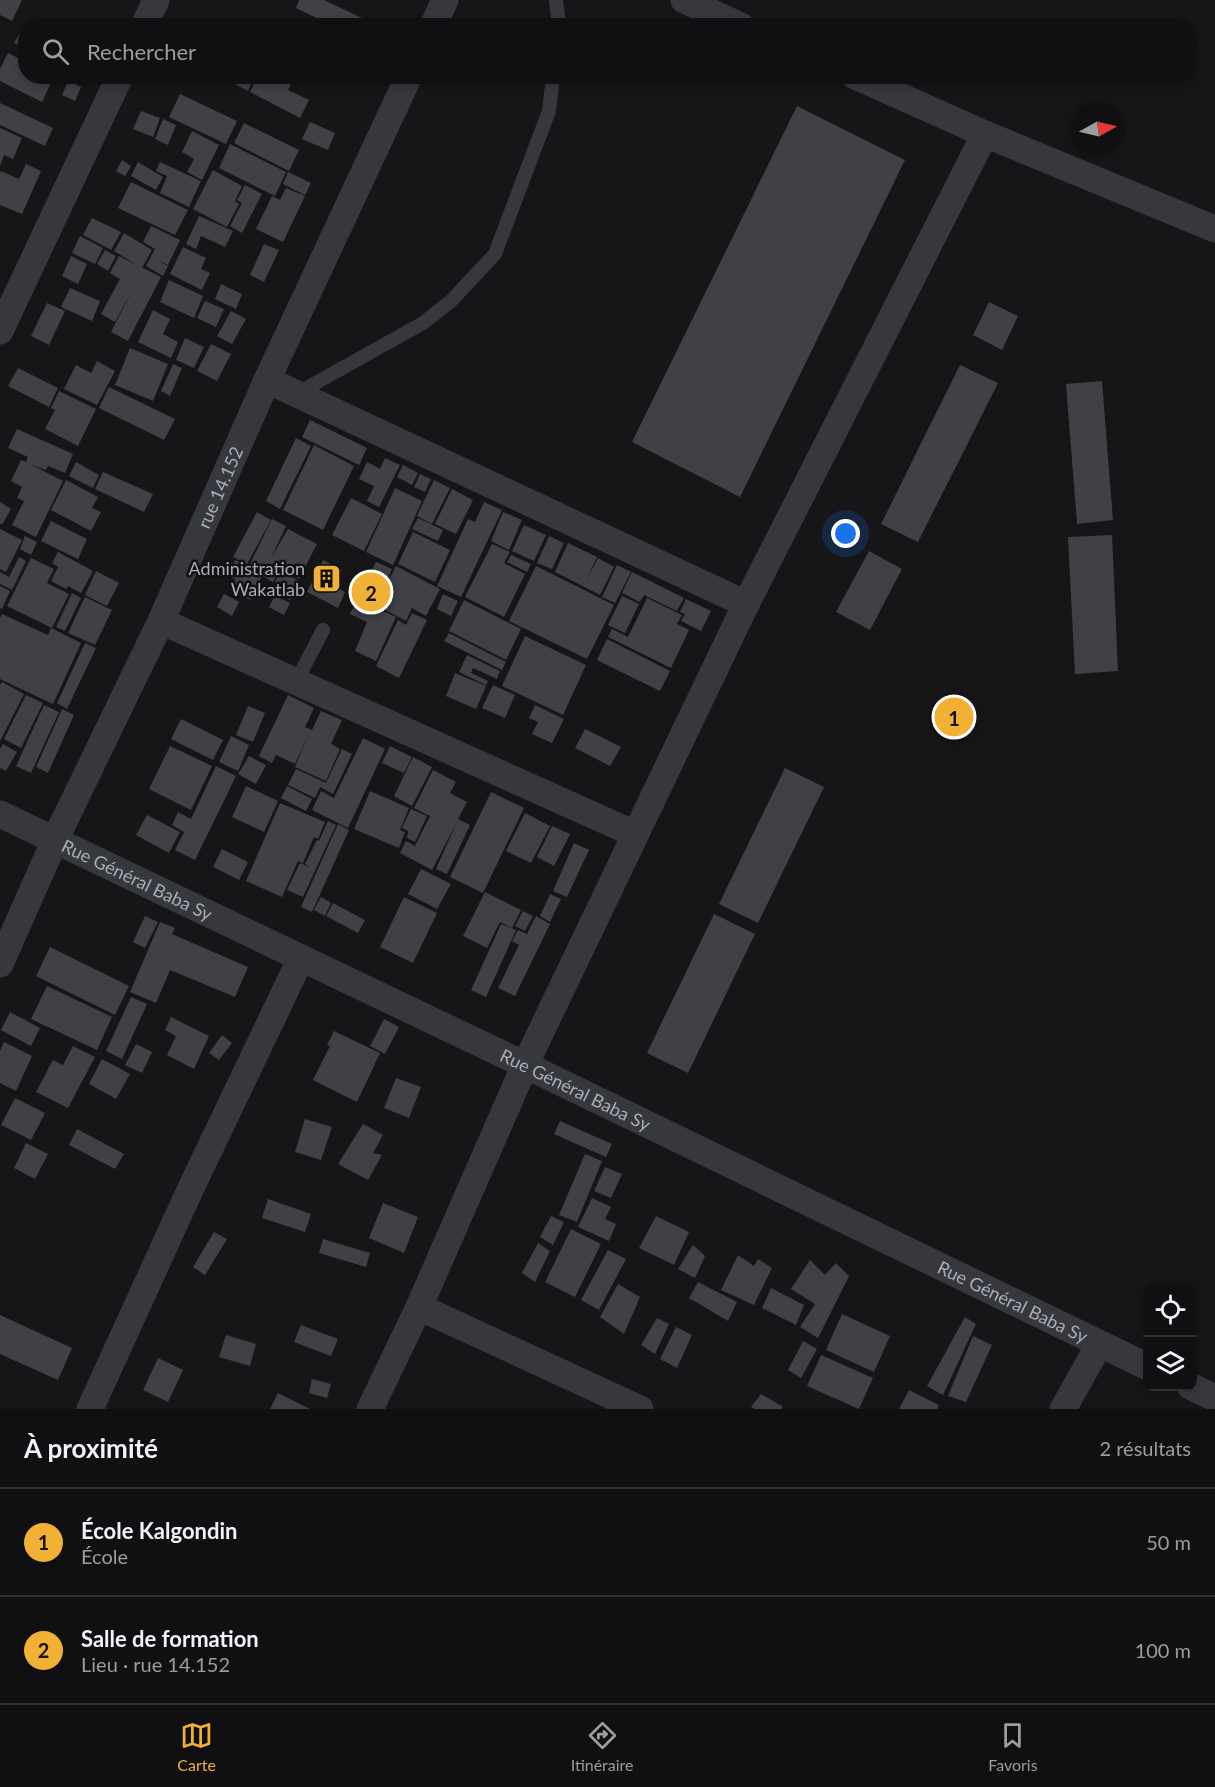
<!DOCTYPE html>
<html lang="fr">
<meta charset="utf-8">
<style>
:root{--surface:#101012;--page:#19191b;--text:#f1f3f6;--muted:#9c9d9f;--line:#303032;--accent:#f2b134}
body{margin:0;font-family:Lato,sans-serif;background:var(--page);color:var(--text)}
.controls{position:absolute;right:18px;bottom:18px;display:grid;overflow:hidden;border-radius:12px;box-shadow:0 3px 9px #0003}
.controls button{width:54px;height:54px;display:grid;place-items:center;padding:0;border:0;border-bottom:2px solid var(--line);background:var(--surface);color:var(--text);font:30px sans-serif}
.compass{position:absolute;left:1071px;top:102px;width:54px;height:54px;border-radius:50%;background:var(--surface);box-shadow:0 3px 9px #0003;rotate:82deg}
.you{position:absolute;left:846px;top:534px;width:21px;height:21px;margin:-15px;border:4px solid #fff;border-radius:50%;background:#1a73e8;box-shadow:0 0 0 9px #1a73e833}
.badge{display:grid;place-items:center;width:39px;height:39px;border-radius:50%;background:var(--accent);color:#111;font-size:20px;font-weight:700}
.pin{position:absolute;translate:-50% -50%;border:3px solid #fff;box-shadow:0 2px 6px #0006}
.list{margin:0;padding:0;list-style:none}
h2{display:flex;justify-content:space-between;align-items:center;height:78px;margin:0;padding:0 24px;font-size:26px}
h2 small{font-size:20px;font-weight:400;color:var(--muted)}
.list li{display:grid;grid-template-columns:39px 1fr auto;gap:18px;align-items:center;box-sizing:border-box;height:108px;padding:0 24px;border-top:2px solid var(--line)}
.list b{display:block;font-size:22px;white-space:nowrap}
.list p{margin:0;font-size:20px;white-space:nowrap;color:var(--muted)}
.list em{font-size:20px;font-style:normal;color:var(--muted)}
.icon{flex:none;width:33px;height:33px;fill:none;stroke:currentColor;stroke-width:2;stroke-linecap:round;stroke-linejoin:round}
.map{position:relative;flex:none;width:1215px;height:1409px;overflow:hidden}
.search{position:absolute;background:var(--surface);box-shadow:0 3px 9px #0003;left:18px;right:18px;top:18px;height:66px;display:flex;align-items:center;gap:15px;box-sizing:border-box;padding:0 21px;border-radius:24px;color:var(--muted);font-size:22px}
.sheet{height:294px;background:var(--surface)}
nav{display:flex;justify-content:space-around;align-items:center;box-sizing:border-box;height:84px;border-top:2px solid var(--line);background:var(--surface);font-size:16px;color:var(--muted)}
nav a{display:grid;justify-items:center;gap:3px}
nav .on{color:var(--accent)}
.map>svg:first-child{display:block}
.building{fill:#404145}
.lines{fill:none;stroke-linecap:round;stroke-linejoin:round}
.lane{stroke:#37383d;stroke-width:14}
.street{stroke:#37383d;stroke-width:27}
.labels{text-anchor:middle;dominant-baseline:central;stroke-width:5;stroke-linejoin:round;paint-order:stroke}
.street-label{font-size:18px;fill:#a8adb8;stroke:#111113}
.poi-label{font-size:18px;fill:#a8adb8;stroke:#111113;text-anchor:end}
</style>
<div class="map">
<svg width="1215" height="1409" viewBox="0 0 1215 1409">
<rect width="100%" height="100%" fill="#161618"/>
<g class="building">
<polygon points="0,0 22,0 12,21 0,15"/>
<polygon points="299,0 324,0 362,18 358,26 333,26 296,8"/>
<polygon points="23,27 26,28 26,49 14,43"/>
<polygon points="8,53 26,62 26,76 54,76 42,102 0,81 0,69"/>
<polygon points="220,76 255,76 248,91"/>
<polygon points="258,76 262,76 277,84 265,76 295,76 288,90 309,100 300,118 250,92"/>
<polygon points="68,81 81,87 75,101 62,95"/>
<polygon points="180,94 237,121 226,144 169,117"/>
<polygon points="0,103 53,128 45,146 0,125"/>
<polygon points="797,106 905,160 740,497 632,442"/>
<polygon points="141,111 160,118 153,137 133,129"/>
<polygon points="163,119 176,125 168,145 155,139"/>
<polygon points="310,122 335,133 328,150 302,139"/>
<polygon points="244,123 299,150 289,171 234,143"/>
<polygon points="0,128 22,138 13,159 4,155 0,166"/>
<polygon points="192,131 219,145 202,180 187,172 194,159 182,152"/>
<polygon points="230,144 286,172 275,196 219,168"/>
<polygon points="122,160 131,166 125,176 116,171"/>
<polygon points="138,162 163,177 156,190 131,176"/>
<polygon points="160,162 201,181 189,207 160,193 167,176 156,171"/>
<polygon points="26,164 41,171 22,214 0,205 0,173 1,171 19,179"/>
<polygon points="213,170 242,186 235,201 239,204 227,227 193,209"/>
<polygon points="288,172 311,183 305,195 283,184"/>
<polygon points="131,182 188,210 175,235 118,208"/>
<polygon points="245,185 262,194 242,233 230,226 242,203 237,200"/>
<polygon points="286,188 305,196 283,242 256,229 272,196 280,200"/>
<polygon points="199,216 233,231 225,247 201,236 196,249 186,244"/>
<polygon points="92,218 121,232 111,250 83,235"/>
<polygon points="151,226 180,240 168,265 157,260 168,266 163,276 146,266 155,249 143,242"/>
<polygon points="124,233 152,250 142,268 114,251"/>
<polygon points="80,236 103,248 95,264 72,253"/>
<polygon points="264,244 279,250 264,282 250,275"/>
<polygon points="183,247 206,258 201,269 210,273 202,290 170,274"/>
<polygon points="105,250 116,256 108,271 97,264"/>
<polygon points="71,256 87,264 78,284 62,276"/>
<polygon points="119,256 161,277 128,341 111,332 134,287 115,322 101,314 120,279 110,273"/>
<polygon points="169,280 203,296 194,318 160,302"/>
<polygon points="221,284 242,294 236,309 215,299"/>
<polygon points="70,288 100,301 92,321 61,307"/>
<polygon points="205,301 224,309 216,327 197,318"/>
<polygon points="989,302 1018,316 1002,350 973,335"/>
<polygon points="47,303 65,311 49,345 31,336"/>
<polygon points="153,310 170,319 163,334 178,342 171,358 138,342"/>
<polygon points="231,311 246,319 232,344 217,336"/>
<polygon points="185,338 204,347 194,368 176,360"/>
<polygon points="211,344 231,354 217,381 197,371"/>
<polygon points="130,348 168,364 153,401 115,385"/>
<polygon points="97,361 115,371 97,405 64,389 76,365 91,373"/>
<polygon points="173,364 182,368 170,396 161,391"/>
<polygon points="960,365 998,383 918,542 881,524"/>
<polygon points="18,368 58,388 49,407 8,386"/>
<polygon points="1102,381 1113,520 1077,524 1066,384"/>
<polygon points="109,387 175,419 164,440 99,408"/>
<polygon points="59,391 96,409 78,446 45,429 55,410 51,408"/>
<polygon points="310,420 367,448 359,465 302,437"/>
<polygon points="17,429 73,454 65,473 48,466 46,470 30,464 63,481 36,537 12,525 24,501 17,498 22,487 11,481 21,460 26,462 28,457 8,448"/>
<polygon points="296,438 311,446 280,509 266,501"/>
<polygon points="314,445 354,466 323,530 283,510"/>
<polygon points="385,458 400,465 379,507 367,501 374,486 359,479 367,462 380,469"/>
<polygon points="76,462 99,475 93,488 69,476"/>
<polygon points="403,465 418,473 412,485 397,477"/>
<polygon points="103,472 153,494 144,512 95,489"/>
<polygon points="420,474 431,479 425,492 414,487"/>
<polygon points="66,480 98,497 92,508 101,512 91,531 51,510"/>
<polygon points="434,480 450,488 432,524 417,516"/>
<polygon points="395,488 422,501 393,565 366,552"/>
<polygon points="452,489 473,500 456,534 435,524"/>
<polygon points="351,498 382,514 364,551 332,535"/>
<polygon points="0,502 11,509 2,525 0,523"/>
<polygon points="484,502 502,510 461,597 437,586 468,519 475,522"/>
<polygon points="257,512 271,520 247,564 233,557"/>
<polygon points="503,512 522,520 509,550 491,541"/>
<polygon points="418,518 443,530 438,541 412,529"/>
<polygon points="272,519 286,526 271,558 288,529 317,544 299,579 280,569 273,582 262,576 250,600 236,593 235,579 228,575 235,560 249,566"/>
<polygon points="51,521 87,539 78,559 41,541"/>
<polygon points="524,525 546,535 534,561 512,551"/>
<polygon points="0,529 22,540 6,572 0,569"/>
<polygon points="413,532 450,550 435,582 398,564"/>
<polygon points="1112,535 1118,671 1075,674 1068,537"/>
<polygon points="25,536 37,542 31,555 20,549"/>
<polygon points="549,536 564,543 552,569 537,563"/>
<polygon points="568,543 597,557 586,581 598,558 614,567 600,595 555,572"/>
<polygon points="492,544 510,552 504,563 525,574 504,617 465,597"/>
<polygon points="869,551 902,569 870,630 836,612"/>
<polygon points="58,552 93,571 81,593 68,586 66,589 51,581 58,567 52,563"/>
<polygon points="511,555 531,564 527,572 507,562"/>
<polygon points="19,557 26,561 12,590 0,584 0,572 9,577"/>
<polygon points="31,558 54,569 47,583 69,594 52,628 7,606"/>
<polygon points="323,560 342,570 334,586 345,592 338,608 307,592"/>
<polygon points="376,562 392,569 374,608 375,607 396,617 376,661 355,651 367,622 350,614"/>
<polygon points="617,565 631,572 615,603 602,597"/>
<polygon points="396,566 440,589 426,616 412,608 406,621 376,605"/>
<polygon points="536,566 614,605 587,659 509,621"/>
<polygon points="96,571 119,583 107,606 85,595"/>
<polygon points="281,571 299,581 290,600 279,594 280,585 275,582"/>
<polygon points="632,572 684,598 677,611 644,595 640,602 622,593"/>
<polygon points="0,586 10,591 2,609 0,608"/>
<polygon points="72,593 81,598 65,631 56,627"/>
<polygon points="224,594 239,602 232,616 217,607"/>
<polygon points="443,594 458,601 451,616 437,609"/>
<polygon points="275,596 290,603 284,615 269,607"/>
<polygon points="622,596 639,604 625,633 608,625"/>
<polygon points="85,597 112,610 95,645 68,633"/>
<polygon points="647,598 682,615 677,624 689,630 671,668 608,637 612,629 628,637"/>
<polygon points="686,599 711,611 701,631 681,621 685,614 680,612"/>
<polygon points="464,600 521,629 506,660 449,631"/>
<polygon points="412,613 427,620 399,678 376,666 398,620 406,625"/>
<polygon points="2,614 48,635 51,628 81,643 53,704 0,679 0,618"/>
<polygon points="449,633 506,662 502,670 444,641"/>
<polygon points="525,636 586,665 563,715 502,686"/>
<polygon points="607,639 670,671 660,691 597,660"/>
<polygon points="85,643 96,648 67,709 57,703"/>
<polygon points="467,655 500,671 497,679 473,668 471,673 488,681 486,685 459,672"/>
<polygon points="455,673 486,686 476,709 446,696"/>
<polygon points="2,682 24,694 0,741 0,685"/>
<polygon points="493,685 515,695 505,718 482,708"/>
<polygon points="26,695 43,703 21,748 4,739"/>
<polygon points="288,695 314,708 305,727 312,730 321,711 342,720 331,744 340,749 326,781 295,767 309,733 295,764 276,755 272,763 259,756"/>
<polygon points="44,705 59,712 31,773 16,766"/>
<polygon points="535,705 564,719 552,743 532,734 538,722 529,718"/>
<polygon points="248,706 265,713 253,742 236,735"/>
<polygon points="62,709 74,715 48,773 36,767"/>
<polygon points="181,719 223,740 213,760 171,739"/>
<polygon points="585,729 621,747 610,766 575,748"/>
<polygon points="231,736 249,745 238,771 219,762"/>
<polygon points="363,738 385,749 348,828 312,810 321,791 334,798"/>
<polygon points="3,744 17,752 6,771 0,768 0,749"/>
<polygon points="170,746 212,766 191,810 149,789"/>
<polygon points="390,746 412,757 404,773 382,763"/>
<polygon points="342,749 352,754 333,794 320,787 315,798 288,785 296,769 326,783"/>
<polygon points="249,756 266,765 256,784 238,774"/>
<polygon points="413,757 432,767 412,806 394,796"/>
<polygon points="216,766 236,776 195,860 175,850 184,832 172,825 178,812 191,819"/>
<polygon points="785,768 824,787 758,923 719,904"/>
<polygon points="433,770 456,782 450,793 467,802 458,819 470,825 447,874 436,869 457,822 432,870 400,853 406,841 415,846 430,816 414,808"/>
<polygon points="246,786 278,801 264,832 232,817"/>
<polygon points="287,786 312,799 306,811 281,798"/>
<polygon points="370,791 409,808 400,830 405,832 399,848 354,829"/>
<polygon points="491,792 524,808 483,893 450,877"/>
<polygon points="280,803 325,822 318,839 314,837 303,863 298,861 282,897 246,881"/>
<polygon points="411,809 427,816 415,842 407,838 408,831 402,828"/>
<polygon points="525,813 550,826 531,863 506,851"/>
<polygon points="147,815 180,832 169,853 136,835"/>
<polygon points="328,821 336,825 303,897 287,890 300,863 309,867 305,864 317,840 319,841"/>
<polygon points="338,824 349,830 312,912 301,907"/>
<polygon points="552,826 570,834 554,866 537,857"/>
<polygon points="574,843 589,850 567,897 553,891"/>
<polygon points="222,849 248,862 239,880 213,867"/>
<polygon points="421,869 451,884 437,909 408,894"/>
<polygon points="485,892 521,910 512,928 500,922 487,948 463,936"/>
<polygon points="550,894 561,899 550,922 540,916"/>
<polygon points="321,897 331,903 325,916 314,910"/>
<polygon points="404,897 437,913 413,963 380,947"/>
<polygon points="333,903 365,920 358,933 326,916"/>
<polygon points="523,911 533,916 525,931 515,926"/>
<polygon points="714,914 755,934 688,1073 647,1053"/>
<polygon points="145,916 158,922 145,948 133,942"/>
<polygon points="536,916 550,924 515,996 498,988 519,945 512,941 518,930 527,934"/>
<polygon points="160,922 175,928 172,934 248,967 235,997 170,970 156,1003 130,992"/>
<polygon points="501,924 516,930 486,997 471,990"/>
<polygon points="50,947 129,986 115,1015 36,976"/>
<polygon points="47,986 112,1017 97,1050 31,1019"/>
<polygon points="131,997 147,1004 122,1059 106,1051"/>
<polygon points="10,1012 40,1028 31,1046 1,1030"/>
<polygon points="171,1017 209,1036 194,1069 167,1055 176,1036 165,1030"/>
<polygon points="384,1019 399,1027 385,1054 370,1046"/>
<polygon points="334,1031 380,1053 357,1102 313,1080 330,1046 327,1045"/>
<polygon points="222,1035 232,1043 219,1060 209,1053"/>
<polygon points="4,1042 32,1056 16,1091 0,1083 0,1051"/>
<polygon points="136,1044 152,1052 142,1073 125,1065"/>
<polygon points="73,1046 95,1057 68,1108 36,1092 53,1060 63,1065"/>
<polygon points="102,1059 130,1074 116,1099 89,1084"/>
<polygon points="396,1078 421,1087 409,1118 384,1108"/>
<polygon points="15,1098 45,1113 31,1140 1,1125"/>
<polygon points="305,1119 332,1127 321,1160 295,1152"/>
<polygon points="560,1121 612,1144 606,1157 554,1134"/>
<polygon points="363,1124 383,1135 373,1153 382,1155 368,1180 338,1164"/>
<polygon points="77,1129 124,1154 115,1169 69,1145"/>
<polygon points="26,1143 48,1154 35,1179 14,1168"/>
<polygon points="585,1154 602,1161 577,1222 559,1215"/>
<polygon points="605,1167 622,1174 611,1198 594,1191"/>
<polygon points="592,1198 611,1207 605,1219 616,1224 609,1241 578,1227"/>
<polygon points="268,1199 311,1214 305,1232 262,1218"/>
<polygon points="383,1203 418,1217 404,1253 369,1238"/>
<polygon points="551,1216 564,1222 553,1245 540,1237"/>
<polygon points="656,1216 689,1232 674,1265 639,1248"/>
<polygon points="571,1229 601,1244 575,1297 545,1282"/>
<polygon points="214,1232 227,1239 205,1275 193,1267"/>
<polygon points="323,1239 370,1253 366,1267 319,1253"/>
<polygon points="538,1243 550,1251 535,1282 522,1273"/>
<polygon points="693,1245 705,1256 695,1278 678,1269"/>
<polygon points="608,1250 626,1259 599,1310 581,1300"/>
<polygon points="738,1255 754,1266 758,1259 772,1268 754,1305 721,1290"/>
<polygon points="810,1260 825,1275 836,1263 849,1276 818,1338 800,1327 815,1304 791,1289"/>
<polygon points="698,1282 737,1302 728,1321 689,1298"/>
<polygon points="618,1284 640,1297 624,1334 600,1317"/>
<polygon points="771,1288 804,1305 796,1325 762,1308"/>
<polygon points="842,1314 890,1336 874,1372 826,1350"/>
<polygon points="0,1315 72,1348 58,1380 0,1354"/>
<polygon points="965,1317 976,1324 943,1395 927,1386"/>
<polygon points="657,1318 669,1324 655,1354 641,1345"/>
<polygon points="301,1325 338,1339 331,1356 294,1342"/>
<polygon points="676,1327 692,1335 677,1368 660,1359"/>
<polygon points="226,1335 256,1344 250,1366 219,1357"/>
<polygon points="973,1336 992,1345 966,1402 948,1396"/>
<polygon points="803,1341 817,1349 801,1378 788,1370"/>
<polygon points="821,1355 873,1378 859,1409 807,1386"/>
<polygon points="158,1358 183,1370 168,1402 143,1390"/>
<polygon points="312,1379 331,1384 327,1398 309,1393"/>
<polygon points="909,1390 939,1405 937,1409 899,1409"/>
<polygon points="278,1393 310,1409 270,1409"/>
<polygon points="761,1394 783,1407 781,1409 755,1409 751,1407"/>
</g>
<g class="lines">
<g class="lane">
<polyline points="556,0 559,26"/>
<polyline points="296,394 423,323 451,301 495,254 549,111 553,76"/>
<polyline points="297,680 323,630"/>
</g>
<g class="street">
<polyline points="684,0 741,26"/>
<polyline points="144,26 156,0"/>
<polyline points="433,26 445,0"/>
<polyline points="855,76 985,134 1215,229"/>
<polyline points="0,331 120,76"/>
<polyline points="267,380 746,604"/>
<polyline points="161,621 635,834"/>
<path id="s1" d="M 0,814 L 525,1065 L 1148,1367"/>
<path id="s2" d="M 0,964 L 55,840 L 161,621 L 267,380 L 409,76"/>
<polyline points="419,1307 640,1409"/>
<polyline points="1190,1386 1215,1398"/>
<polyline points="90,1409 190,1190 301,958"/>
<polyline points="370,1409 419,1307 525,1065 746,604 985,134"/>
<polyline points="1063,1409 1099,1345"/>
</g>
</g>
<defs>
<symbol id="building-square" viewBox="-11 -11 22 22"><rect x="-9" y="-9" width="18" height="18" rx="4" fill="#f2b134" stroke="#111113"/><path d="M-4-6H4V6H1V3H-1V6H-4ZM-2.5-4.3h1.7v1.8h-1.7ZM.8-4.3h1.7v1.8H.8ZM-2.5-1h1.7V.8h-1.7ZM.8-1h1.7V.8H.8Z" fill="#111"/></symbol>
</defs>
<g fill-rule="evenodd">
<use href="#building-square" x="310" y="562" width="33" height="33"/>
</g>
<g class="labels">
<g class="street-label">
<text stroke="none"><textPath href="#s2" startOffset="525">rue 14.152</textPath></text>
<text stroke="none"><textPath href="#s1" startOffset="152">Rue Général Baba Sy</textPath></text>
<text stroke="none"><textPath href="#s1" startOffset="638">Rue Général Baba Sy</textPath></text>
<text stroke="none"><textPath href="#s1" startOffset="1124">Rue Général Baba Sy</textPath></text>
</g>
<g class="poi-label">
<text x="305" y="568">Administration<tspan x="305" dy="21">Wakatlab</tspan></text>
</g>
</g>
</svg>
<div class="controls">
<button><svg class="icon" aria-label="locate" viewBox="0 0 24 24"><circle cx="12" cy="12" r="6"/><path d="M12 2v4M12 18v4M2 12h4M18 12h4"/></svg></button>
<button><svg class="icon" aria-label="layers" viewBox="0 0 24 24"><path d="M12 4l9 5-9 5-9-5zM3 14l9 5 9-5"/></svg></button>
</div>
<svg class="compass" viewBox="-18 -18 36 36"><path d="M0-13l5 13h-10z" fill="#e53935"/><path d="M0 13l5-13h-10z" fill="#9c9d9f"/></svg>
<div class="you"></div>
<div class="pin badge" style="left:954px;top:717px">1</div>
<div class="pin badge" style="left:371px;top:592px">2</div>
<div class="search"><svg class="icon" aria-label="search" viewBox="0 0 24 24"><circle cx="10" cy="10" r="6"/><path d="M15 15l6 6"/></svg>Rechercher</div>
</div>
<section class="sheet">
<h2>À proximité<small>2 résultats</small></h2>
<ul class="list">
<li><span class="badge">1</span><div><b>École Kalgondin</b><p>École</p></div><em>50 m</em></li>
<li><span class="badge">2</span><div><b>Salle de formation</b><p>Lieu · rue 14.152</p></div><em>100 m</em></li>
</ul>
</section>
<nav>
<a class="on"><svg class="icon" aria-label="map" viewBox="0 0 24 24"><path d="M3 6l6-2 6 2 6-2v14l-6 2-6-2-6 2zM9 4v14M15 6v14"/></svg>Carte</a>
<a><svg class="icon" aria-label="directions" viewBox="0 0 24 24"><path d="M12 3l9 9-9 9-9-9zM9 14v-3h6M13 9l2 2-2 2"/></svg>Itinéraire</a>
<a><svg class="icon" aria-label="saved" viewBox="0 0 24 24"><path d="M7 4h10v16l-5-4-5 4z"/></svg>Favoris</a>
</nav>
